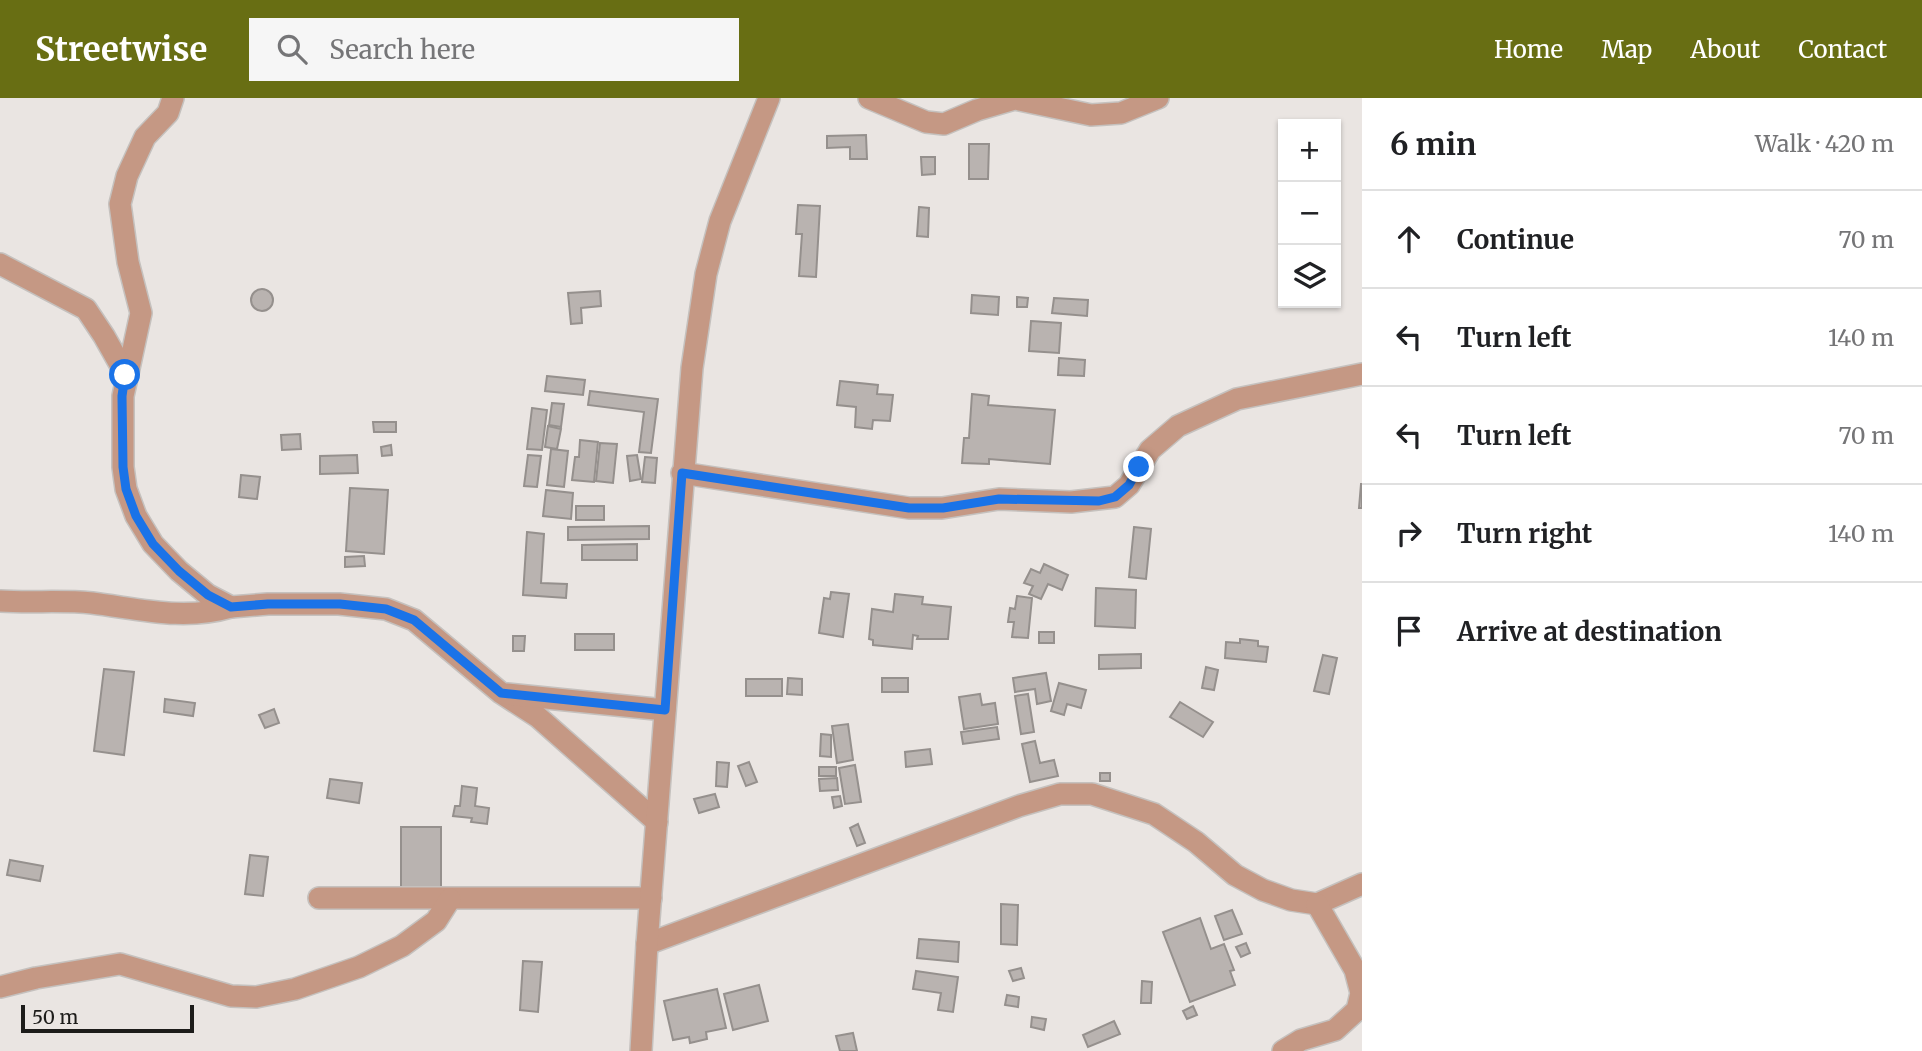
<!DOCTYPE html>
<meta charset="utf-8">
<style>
:root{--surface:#fff;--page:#f6f6f6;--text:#202124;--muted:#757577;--line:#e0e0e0;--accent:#686e13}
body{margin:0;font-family:Merriweather,serif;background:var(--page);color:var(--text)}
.controls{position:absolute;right:21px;top:21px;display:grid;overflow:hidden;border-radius:0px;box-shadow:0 2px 5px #0004}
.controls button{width:63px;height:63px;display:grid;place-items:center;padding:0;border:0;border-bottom:2px solid var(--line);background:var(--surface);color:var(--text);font:35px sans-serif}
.scale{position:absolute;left:21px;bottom:18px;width:173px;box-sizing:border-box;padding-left:7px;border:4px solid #1d1c1a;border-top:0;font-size:19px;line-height:24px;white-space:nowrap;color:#1d1c1a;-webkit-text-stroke:5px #eae5e2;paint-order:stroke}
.stop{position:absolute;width:21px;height:21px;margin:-16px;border:5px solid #1a73e8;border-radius:50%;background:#fff}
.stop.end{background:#1a73e8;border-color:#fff;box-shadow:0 2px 7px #0008}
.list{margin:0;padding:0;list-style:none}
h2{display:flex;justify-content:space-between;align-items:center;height:91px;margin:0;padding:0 28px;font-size:30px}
h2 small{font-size:23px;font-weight:400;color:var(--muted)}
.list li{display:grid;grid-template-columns:46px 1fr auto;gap:21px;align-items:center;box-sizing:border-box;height:98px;padding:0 28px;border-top:2px solid var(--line)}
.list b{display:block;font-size:26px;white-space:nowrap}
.list em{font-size:23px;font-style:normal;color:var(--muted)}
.icon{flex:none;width:38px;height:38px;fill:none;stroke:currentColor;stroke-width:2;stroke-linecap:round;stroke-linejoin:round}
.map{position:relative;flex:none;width:1362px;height:953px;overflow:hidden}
header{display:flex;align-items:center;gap:42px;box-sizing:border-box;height:98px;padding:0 35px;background:var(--accent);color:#fff}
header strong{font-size:33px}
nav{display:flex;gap:38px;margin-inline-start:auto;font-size:24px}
.search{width:490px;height:63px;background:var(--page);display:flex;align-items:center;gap:18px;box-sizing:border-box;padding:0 24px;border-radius:0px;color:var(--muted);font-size:26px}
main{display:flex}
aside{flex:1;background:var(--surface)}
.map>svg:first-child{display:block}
.building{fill:#b9b3b0;stroke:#95908d;stroke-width:2}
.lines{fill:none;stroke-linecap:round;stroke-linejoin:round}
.minor-casing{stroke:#c5c1be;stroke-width:24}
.minor{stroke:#c59884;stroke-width:21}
.route{stroke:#1a73e8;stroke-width:9}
</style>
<header>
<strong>Streetwise</strong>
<div class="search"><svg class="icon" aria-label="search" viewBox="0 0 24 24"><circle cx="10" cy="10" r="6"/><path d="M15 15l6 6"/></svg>Search here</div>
<nav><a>Home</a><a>Map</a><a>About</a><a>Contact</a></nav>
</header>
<main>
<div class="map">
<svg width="1362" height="953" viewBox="0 0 1362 953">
<rect width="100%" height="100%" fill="#eae5e2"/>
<g class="building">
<polygon points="866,37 867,61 850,61 850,49 827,50 827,38"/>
<polygon points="969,46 989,46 988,81 969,81"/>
<polygon points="921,59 935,59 935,76 922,77"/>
<polygon points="798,107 820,108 816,179 799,178 802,136 796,136"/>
<polygon points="919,109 929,110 928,139 917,138"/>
<circle cx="262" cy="202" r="11"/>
<polygon points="600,193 601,208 581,210 582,225 571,226 568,195"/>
<polygon points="972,197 999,199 998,217 971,215"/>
<polygon points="1017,199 1028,200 1027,209 1017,209"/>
<polygon points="1054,200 1088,202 1087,218 1052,215"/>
<polygon points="1031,223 1061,225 1059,255 1029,253"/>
<polygon points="1059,260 1085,262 1084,278 1058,277"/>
<polygon points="547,278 585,282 583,297 545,293"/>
<polygon points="840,283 878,287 877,296 893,297 890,323 873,322 872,331 855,329 856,309 837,307"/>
<polygon points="590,293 658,301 651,355 639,354 644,314 588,307"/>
<polygon points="972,296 989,298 988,307 1055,312 1050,366 989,361 989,366 962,365 964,340 969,340"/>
<polygon points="552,305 564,306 561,329 549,327"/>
<polygon points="532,310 547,312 542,352 527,351"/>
<polygon points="373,324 396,324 396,334 374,334"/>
<polygon points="548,328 561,331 557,351 545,349"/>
<polygon points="300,336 301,351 282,352 281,337"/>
<polygon points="580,342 598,344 594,384 572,382 575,359 579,359"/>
<polygon points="600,345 617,346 613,385 596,383"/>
<polygon points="391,347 392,357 382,358 381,349"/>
<polygon points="551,351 568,353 564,389 547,387"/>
<polygon points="357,357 358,375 320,376 320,358"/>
<polygon points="528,357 541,358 537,389 524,388"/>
<polygon points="637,357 641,381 630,383 627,358"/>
<polygon points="645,359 657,360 655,385 642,384"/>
<polygon points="241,377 260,379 257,401 239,399"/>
<polygon points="1361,386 1362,386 1362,410 1359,410"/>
<polygon points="350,390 388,392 384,456 346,453"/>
<polygon points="546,392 573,395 571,421 543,418"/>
<rect x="576" y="408" width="28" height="14"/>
<polygon points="649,428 649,441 568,442 568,429"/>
<polygon points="1134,429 1151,431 1146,481 1129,479"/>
<polygon points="527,434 544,436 541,485 567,486 566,500 523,497"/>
<polygon points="637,446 637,462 582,462 582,447"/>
<polygon points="364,458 365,468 345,469 345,459"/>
<polygon points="1044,466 1068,477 1062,492 1048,486 1041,501 1029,496 1033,488 1024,485 1031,471 1040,475"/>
<polygon points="1096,490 1136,492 1135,530 1095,528"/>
<polygon points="831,494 849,496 843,539 819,535 824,500 830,501"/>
<polygon points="895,496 923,499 922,506 951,509 948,541 917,541 918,538 913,537 912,551 873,547 873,542 869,541 872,511 893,514"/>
<polygon points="1017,498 1032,500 1028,540 1012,539 1014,524 1008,524 1010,510 1015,511"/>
<rect x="1039" y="534" width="15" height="11"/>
<rect x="575" y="536" width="39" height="16"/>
<polygon points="513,538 525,538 524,553 513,553"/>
<polygon points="1240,541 1258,543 1258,548 1268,549 1266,564 1225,560 1226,544 1240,545"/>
<polygon points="1141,556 1141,570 1099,571 1099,557"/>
<polygon points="1323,557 1337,560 1329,596 1314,593"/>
<polygon points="1206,569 1218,572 1214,592 1202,590"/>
<polygon points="104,571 134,574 124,657 94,653"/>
<polygon points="1046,575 1051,603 1037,606 1035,591 1015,594 1013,580"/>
<polygon points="788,580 802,581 802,597 787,596"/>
<rect x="882" y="580" width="26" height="14"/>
<rect x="746" y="581" width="36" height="17"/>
<polygon points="1059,585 1086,592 1081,610 1067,606 1064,617 1051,613"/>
<polygon points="980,596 982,607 995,605 998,626 964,631 959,599"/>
<polygon points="1028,596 1034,634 1021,636 1015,598"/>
<polygon points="165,601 195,605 193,618 164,614"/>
<polygon points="1180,604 1213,624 1203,639 1170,619"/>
<polygon points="274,611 279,625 265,630 259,617"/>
<polygon points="848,626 853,662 837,665 832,628"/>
<polygon points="997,629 999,641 963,646 961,634"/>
<polygon points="821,636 831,637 831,659 820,658"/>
<polygon points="1035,643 1040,665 1054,662 1058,678 1030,684 1022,646"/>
<polygon points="930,651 932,666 906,669 905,654"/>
<polygon points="717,664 729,665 727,689 716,688"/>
<polygon points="749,664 757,684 746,688 738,668"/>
<polygon points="855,667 861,704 845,706 839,670"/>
<rect x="819" y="669" width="17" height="9"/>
<rect x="1100" y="675" width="10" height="8"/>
<polygon points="837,680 838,692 820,693 819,681"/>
<polygon points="330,681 362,685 359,705 327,700"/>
<polygon points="462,688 477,690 475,708 489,710 487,726 471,724 472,720 453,718 455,708 460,708"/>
<polygon points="715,696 719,709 699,715 694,701"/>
<polygon points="840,698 842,708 834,710 832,699"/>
<polygon points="858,726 865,745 857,748 850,730"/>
<rect x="401" y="729" width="40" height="60"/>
<polygon points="250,757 268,759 263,798 245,796"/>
<polygon points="10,762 43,768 40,783 7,777"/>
<polygon points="1001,806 1018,807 1017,847 1001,846"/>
<polygon points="1232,812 1242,836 1224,842 1215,818"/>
<polygon points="1200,820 1211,851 1224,846 1234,872 1230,873 1235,887 1190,904 1163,834"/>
<polygon points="919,841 959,844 958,864 917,860"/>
<polygon points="1246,845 1250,855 1241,859 1236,849"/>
<polygon points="523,863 542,864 538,914 520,912"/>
<polygon points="1021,870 1024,880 1013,883 1009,873"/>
<polygon points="916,873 958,879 953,914 938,912 941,895 913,891"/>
<polygon points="1142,883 1152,884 1151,905 1141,905"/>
<polygon points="759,887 768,923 733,932 724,896"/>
<polygon points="717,891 726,930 706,934 707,941 690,945 689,939 673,942 664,903"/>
<polygon points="1007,897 1019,899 1018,909 1005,907"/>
<polygon points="1193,908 1197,917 1187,921 1183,913"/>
<polygon points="1032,919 1046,921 1044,932 1031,929"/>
<polygon points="1114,923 1120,936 1088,949 1083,937"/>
<polygon points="853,935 857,953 840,953 836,938"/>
</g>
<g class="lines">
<defs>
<g id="minor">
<polyline points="173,0 168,15 145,39 127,78 120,106 128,164 141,215 123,298 123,369 126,391 136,418 153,446 179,473 208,497 231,509 268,506 339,506 386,511 414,522 501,595 538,619 657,724"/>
<polyline points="869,0 926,24 944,26 977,12 1015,1 1091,17 1121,15 1158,0"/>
<polyline points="0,166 86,211 104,238 126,277"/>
<polyline points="682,375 909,410 942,410 999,401 1071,404 1115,399 1129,387 1150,352 1178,328 1237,301 1362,276"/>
<path d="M 0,503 C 31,505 61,502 92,505 C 140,511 184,523 231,509"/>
<polyline points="507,596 665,612"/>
<polyline points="319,800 651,800"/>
<polyline points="647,846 1019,708 1060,696 1092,696 1154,716 1196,744 1235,777 1263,792 1291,802 1317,806 1362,786"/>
<polyline points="0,889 36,880 120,866 231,898 256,899 295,891 359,869 402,848 436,823 450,801"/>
<polyline points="641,953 647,846 692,270 706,176 720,123 769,0"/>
<polyline points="1283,953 1301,942 1335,932 1357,912 1361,895 1355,872 1317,806"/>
</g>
</defs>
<use href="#minor" class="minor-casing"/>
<use href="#minor" class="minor"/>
</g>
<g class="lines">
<polyline class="route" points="125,277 122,298 123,369 126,391 136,418 153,446 179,473 208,497 231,509 268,506 340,506 386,511 414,522 501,595 665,612 682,375 909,410 943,410 999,401 1099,403 1115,399 1129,387 1139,369"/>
</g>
</svg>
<div class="controls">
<button>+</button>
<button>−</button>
<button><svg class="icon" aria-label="layers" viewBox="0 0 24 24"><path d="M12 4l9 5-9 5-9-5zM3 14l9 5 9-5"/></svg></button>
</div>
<div class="scale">50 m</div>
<div class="stop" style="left:125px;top:277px"></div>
<div class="stop end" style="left:1139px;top:369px"></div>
</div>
<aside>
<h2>6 min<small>Walk · 420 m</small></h2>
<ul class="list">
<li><svg class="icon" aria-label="ahead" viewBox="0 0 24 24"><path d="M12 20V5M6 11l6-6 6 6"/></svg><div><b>Continue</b></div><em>70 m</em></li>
<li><svg class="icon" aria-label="left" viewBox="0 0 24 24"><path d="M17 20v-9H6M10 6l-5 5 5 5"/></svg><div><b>Turn left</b></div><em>140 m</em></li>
<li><svg class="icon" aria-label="left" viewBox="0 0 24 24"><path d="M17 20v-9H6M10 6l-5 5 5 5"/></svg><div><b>Turn left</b></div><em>70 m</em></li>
<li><svg class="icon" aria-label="right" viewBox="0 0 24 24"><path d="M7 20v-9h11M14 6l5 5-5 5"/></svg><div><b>Turn right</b></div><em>140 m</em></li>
<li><svg class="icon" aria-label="arrive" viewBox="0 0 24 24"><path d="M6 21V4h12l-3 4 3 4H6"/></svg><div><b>Arrive at destination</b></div></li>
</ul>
</aside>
</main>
